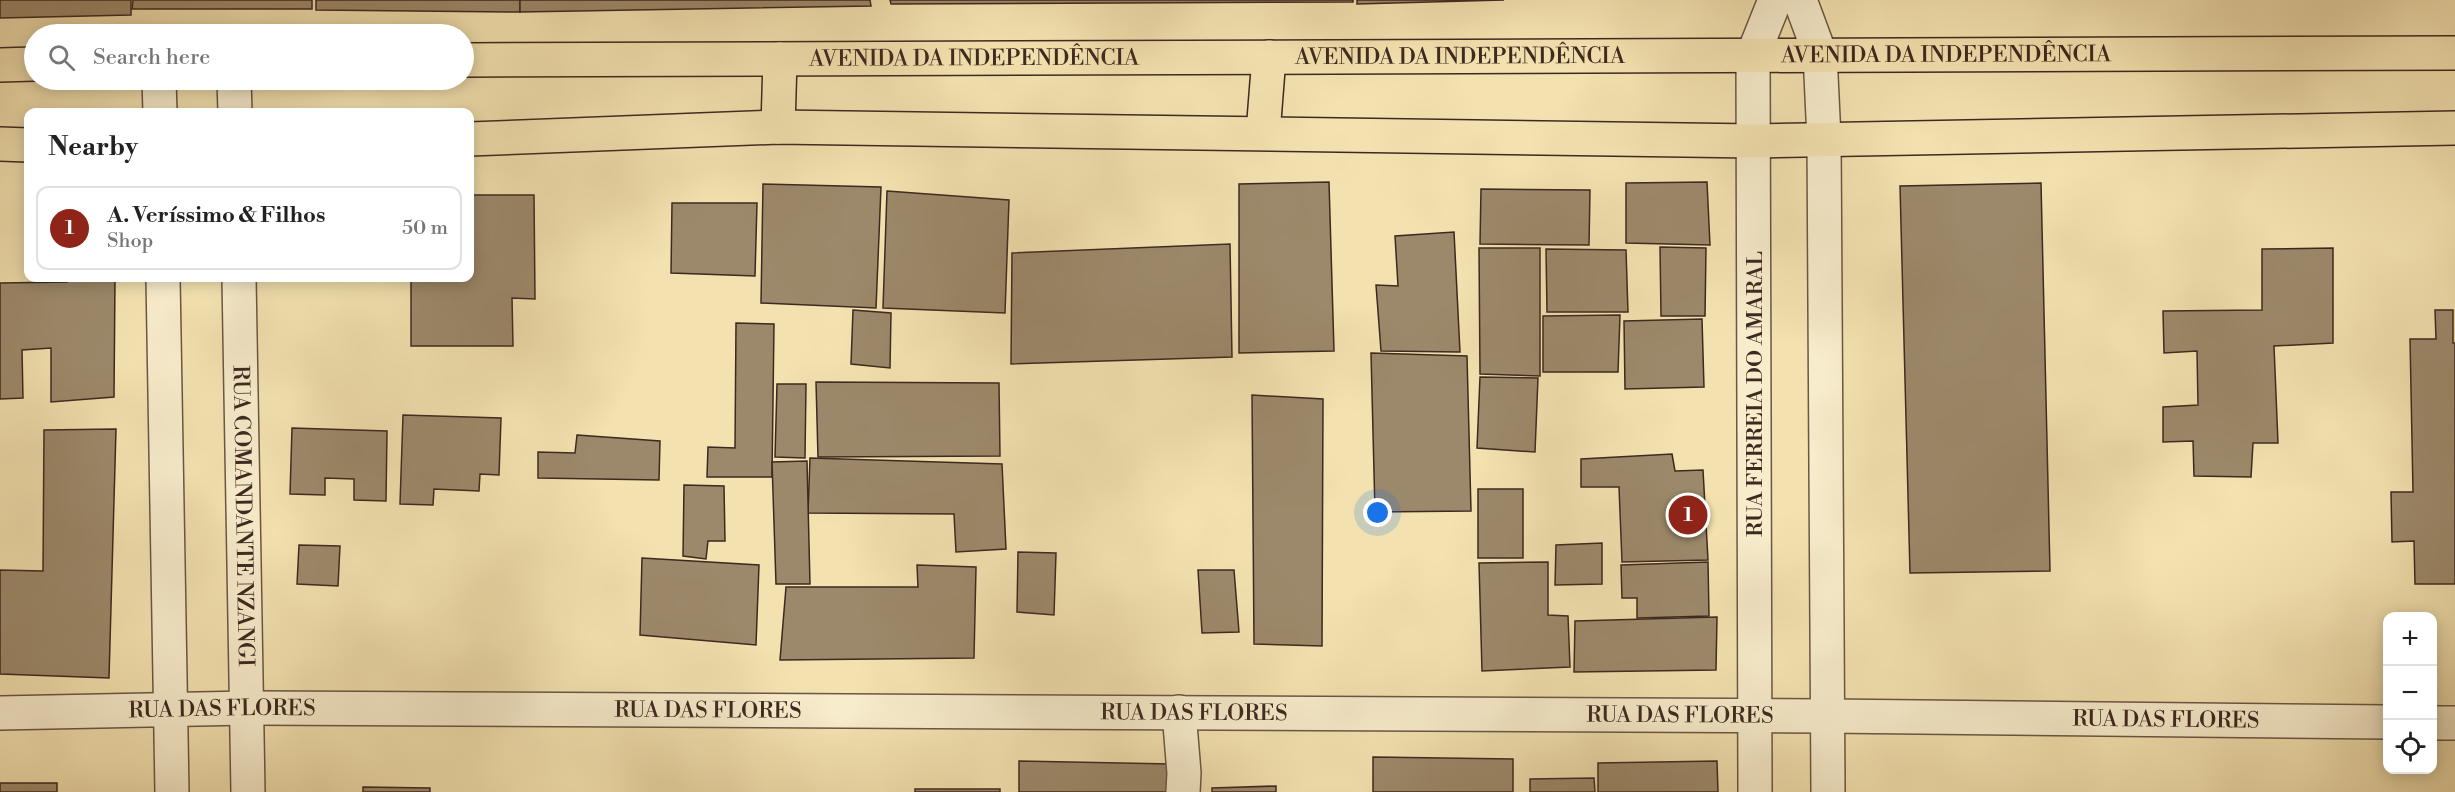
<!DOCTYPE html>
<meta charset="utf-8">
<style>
:root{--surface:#fff;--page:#f2f2f2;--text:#222;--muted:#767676;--line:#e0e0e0;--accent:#8f2418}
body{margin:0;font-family:"Libre Bodoni",serif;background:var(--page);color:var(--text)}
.controls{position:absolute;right:18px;bottom:18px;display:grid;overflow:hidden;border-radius:12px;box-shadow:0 3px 15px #0003}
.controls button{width:54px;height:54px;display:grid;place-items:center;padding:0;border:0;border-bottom:2px solid var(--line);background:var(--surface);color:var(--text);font:30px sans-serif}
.you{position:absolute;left:1378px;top:513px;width:21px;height:21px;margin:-15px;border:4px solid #fff;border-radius:50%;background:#1a73e8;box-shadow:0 0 0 9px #1a73e833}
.badge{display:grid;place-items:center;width:39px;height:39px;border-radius:50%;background:var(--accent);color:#fff;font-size:20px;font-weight:700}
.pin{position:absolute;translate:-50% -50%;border:3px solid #fff;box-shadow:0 2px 6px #0006}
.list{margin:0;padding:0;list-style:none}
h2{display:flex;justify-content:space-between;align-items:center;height:78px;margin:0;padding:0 24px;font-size:26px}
h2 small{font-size:20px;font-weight:400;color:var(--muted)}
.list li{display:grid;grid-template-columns:39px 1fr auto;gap:18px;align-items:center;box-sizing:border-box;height:84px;margin:0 12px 12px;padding:0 12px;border:2px solid var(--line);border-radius:12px}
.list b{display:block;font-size:22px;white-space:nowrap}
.list p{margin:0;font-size:20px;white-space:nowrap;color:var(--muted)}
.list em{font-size:20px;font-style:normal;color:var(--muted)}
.icon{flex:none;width:33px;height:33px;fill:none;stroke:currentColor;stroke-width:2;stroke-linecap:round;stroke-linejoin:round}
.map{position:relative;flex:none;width:2455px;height:792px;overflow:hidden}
.search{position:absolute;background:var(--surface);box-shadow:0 3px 15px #0003;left:24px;top:24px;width:450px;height:66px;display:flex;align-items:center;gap:15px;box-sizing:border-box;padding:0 21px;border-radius:33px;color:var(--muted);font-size:22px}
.panel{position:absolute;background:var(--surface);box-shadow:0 3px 15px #0003;left:24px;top:108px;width:450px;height:174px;border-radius:12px}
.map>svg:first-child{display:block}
.building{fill:#9c896b;stroke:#3e2820;stroke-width:1.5}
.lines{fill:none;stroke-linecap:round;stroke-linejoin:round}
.minor-casing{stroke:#6b5644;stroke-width:36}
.tertiary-casing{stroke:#6b5644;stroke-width:36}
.primary-casing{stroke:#3e2820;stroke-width:36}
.minor{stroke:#f7eccc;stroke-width:33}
.tertiary{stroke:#f7eccc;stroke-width:33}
.primary{stroke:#f3e2b0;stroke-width:33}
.labels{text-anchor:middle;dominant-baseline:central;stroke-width:4.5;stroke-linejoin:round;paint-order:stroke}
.street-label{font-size:22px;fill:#3e2820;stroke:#f7eccc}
</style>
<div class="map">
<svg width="2455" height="792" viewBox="0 0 2455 792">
<rect width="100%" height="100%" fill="#f3e2b0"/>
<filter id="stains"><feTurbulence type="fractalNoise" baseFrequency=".00333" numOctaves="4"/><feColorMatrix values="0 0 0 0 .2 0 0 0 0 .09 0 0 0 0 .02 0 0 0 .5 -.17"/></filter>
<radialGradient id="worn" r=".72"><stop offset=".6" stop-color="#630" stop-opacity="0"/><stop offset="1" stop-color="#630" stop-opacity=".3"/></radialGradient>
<g class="building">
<polygon points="0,0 131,0 131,15 0,18"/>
<polygon points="133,0 312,0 312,9 132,9"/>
<polygon points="316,0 520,0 520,12 316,10"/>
<polygon points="520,0 870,0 871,6 520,12"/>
<polygon points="890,0 1353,0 1353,2 891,4"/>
<polygon points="1357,0 1504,0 1357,4"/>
<polygon points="1329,182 1334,351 1239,353 1239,184"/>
<polygon points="1707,182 1710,245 1626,243 1626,183"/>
<polygon points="2041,183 2050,571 1910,573 1900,186"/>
<polygon points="763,184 881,187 876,308 761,303"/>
<polygon points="1481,189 1590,190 1589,245 1480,244"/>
<polygon points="887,191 1009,200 1005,313 883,308"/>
<polygon points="470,195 534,195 535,299 512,298 513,346 411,346 411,278 470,278"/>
<polygon points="672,203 757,203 755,276 671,273"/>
<polygon points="1454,232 1460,352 1381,351 1376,285 1398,286 1395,236"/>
<polygon points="1230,244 1232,357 1011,364 1012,253"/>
<polygon points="1660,247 1706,248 1705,316 1661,316"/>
<polygon points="1479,248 1540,248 1540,376 1480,374"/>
<polygon points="2333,248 2333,343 2274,346 2278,443 2253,443 2251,477 2194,476 2193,441 2163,442 2163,407 2198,405 2197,351 2164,353 2163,311 2262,310 2262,249"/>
<polygon points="1546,249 1626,250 1628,312 1547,312"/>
<polygon points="67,278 115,278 114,397 51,402 51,348 22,350 23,398 0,399 0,283 67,282"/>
<polygon points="853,310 891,313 890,368 851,364"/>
<polygon points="2435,310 2453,310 2453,343 2455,343 2455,584 2415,584 2414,541 2392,542 2391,492 2413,492 2410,339 2436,339"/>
<polygon points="1620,315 1618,372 1543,372 1543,316"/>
<polygon points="1702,319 1704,387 1625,389 1624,321"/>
<polygon points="736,323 774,324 772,477 707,477 708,447 735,448"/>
<polygon points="1371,353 1467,356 1471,511 1375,512"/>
<polygon points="1480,377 1538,378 1535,452 1477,448"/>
<polygon points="816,382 999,383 1000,456 818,457"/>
<polygon points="777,384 806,384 805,458 775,457"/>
<polygon points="1252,395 1323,399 1322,646 1254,644"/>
<polygon points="403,415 501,418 499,475 480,474 479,491 434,489 433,505 400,504"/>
<polygon points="292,428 387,431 386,501 354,500 354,479 325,478 325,495 290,494"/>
<polygon points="116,429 109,678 0,674 0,570 43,571 44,430"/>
<polygon points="577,435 660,441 659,480 538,478 538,452 575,453"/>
<polygon points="1672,454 1675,471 1703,470 1708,560 1622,562 1619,487 1581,487 1581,459"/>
<polygon points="810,458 1002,464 1006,549 956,552 954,514 808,513"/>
<polygon points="807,461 810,584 776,584 772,462"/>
<polygon points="684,485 724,486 725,541 708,541 706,559 683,556"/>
<rect x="1478" y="489" width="45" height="69"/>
<polygon points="1602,543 1602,584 1555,585 1556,545"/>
<polygon points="299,545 340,546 338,586 297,584"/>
<polygon points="1018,552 1056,553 1054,615 1017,612"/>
<polygon points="642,558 759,565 756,645 640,635"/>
<polygon points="1548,562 1548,615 1568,616 1570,667 1482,671 1479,563"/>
<polygon points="1708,562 1709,616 1637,618 1637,598 1622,598 1621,565"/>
<polygon points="917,565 976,567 974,658 780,660 786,587 918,587"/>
<polygon points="1198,570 1234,570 1239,632 1202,633"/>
<polygon points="1717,617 1716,670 1574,672 1575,621"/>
<polygon points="1373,757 1513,759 1513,792 1373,792"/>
<polygon points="1019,761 1171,764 1170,792 1019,792"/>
<polygon points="1717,761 1718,792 1598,792 1598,763"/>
<polygon points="1594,778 1595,792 1530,792 1530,779"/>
<rect x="0" y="783" width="57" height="9"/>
<polygon points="1276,786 1276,792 1212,792 1212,788"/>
<polygon points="363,787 430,788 430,792 363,792"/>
<rect x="915" y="789" width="85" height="3"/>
</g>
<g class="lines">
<defs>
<polyline id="minor" points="1179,712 1184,773 1183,792"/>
<g id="tertiary">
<polyline points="1800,0 1820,54 1824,139 1828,792"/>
<polyline points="159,80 160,112"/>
<polyline points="234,80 235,112"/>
<polyline points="163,278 172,792"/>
<path id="s1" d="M 239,278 L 248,792"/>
<path id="s2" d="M 0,713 L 248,708 L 1827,716 L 2388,722"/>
<polyline points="2432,723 2455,723"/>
<polyline points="1755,792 1753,55 1775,0"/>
</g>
<g id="primary">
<path id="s3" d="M 464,60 L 2455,53"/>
<polyline points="0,65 34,64"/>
<polyline points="778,127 780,59"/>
<polyline points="1263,133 1269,57"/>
<polyline points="470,139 778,127 1755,141 2455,128"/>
<polyline points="0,144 28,145"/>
</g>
</defs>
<use href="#minor" class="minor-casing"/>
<use href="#tertiary" class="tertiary-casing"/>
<use href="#primary" class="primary-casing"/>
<use href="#minor" class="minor"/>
<use href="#tertiary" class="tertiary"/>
<use href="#primary" class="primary"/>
</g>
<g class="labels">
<g class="street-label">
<text stroke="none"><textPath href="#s3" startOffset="1482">AVENIDA DA INDEPENDÊNCIA</textPath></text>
<text stroke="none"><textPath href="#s3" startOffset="996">AVENIDA DA INDEPENDÊNCIA</textPath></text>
<text stroke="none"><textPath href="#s3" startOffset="510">AVENIDA DA INDEPENDÊNCIA</textPath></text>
<text transform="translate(1755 394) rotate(-90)">RUA FERREIA DO AMARAL</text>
<text stroke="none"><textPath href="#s1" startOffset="238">RUA COMANDANTE NZANGI</textPath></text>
<text stroke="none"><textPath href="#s2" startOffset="222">RUA DAS FLORES</textPath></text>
<text stroke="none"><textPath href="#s2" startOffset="708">RUA DAS FLORES</textPath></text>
<text stroke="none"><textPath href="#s2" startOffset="1194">RUA DAS FLORES</textPath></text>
<text stroke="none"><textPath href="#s2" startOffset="1680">RUA DAS FLORES</textPath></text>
<text stroke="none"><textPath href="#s2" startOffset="2166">RUA DAS FLORES</textPath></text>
</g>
</g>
<rect width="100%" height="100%" filter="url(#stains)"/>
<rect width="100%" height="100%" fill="url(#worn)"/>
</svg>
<div class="controls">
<button>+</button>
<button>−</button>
<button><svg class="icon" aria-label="locate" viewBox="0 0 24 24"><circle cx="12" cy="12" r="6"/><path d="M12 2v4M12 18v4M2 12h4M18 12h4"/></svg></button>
</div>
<div class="you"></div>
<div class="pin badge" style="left:1688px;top:515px">1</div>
<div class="search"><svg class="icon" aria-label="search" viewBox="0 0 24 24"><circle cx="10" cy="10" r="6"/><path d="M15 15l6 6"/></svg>Search here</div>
<section class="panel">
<h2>Nearby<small></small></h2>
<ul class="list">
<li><span class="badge">1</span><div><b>A. Veríssimo &amp; Filhos</b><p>Shop</p></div><em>50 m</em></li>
</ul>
</section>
</div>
